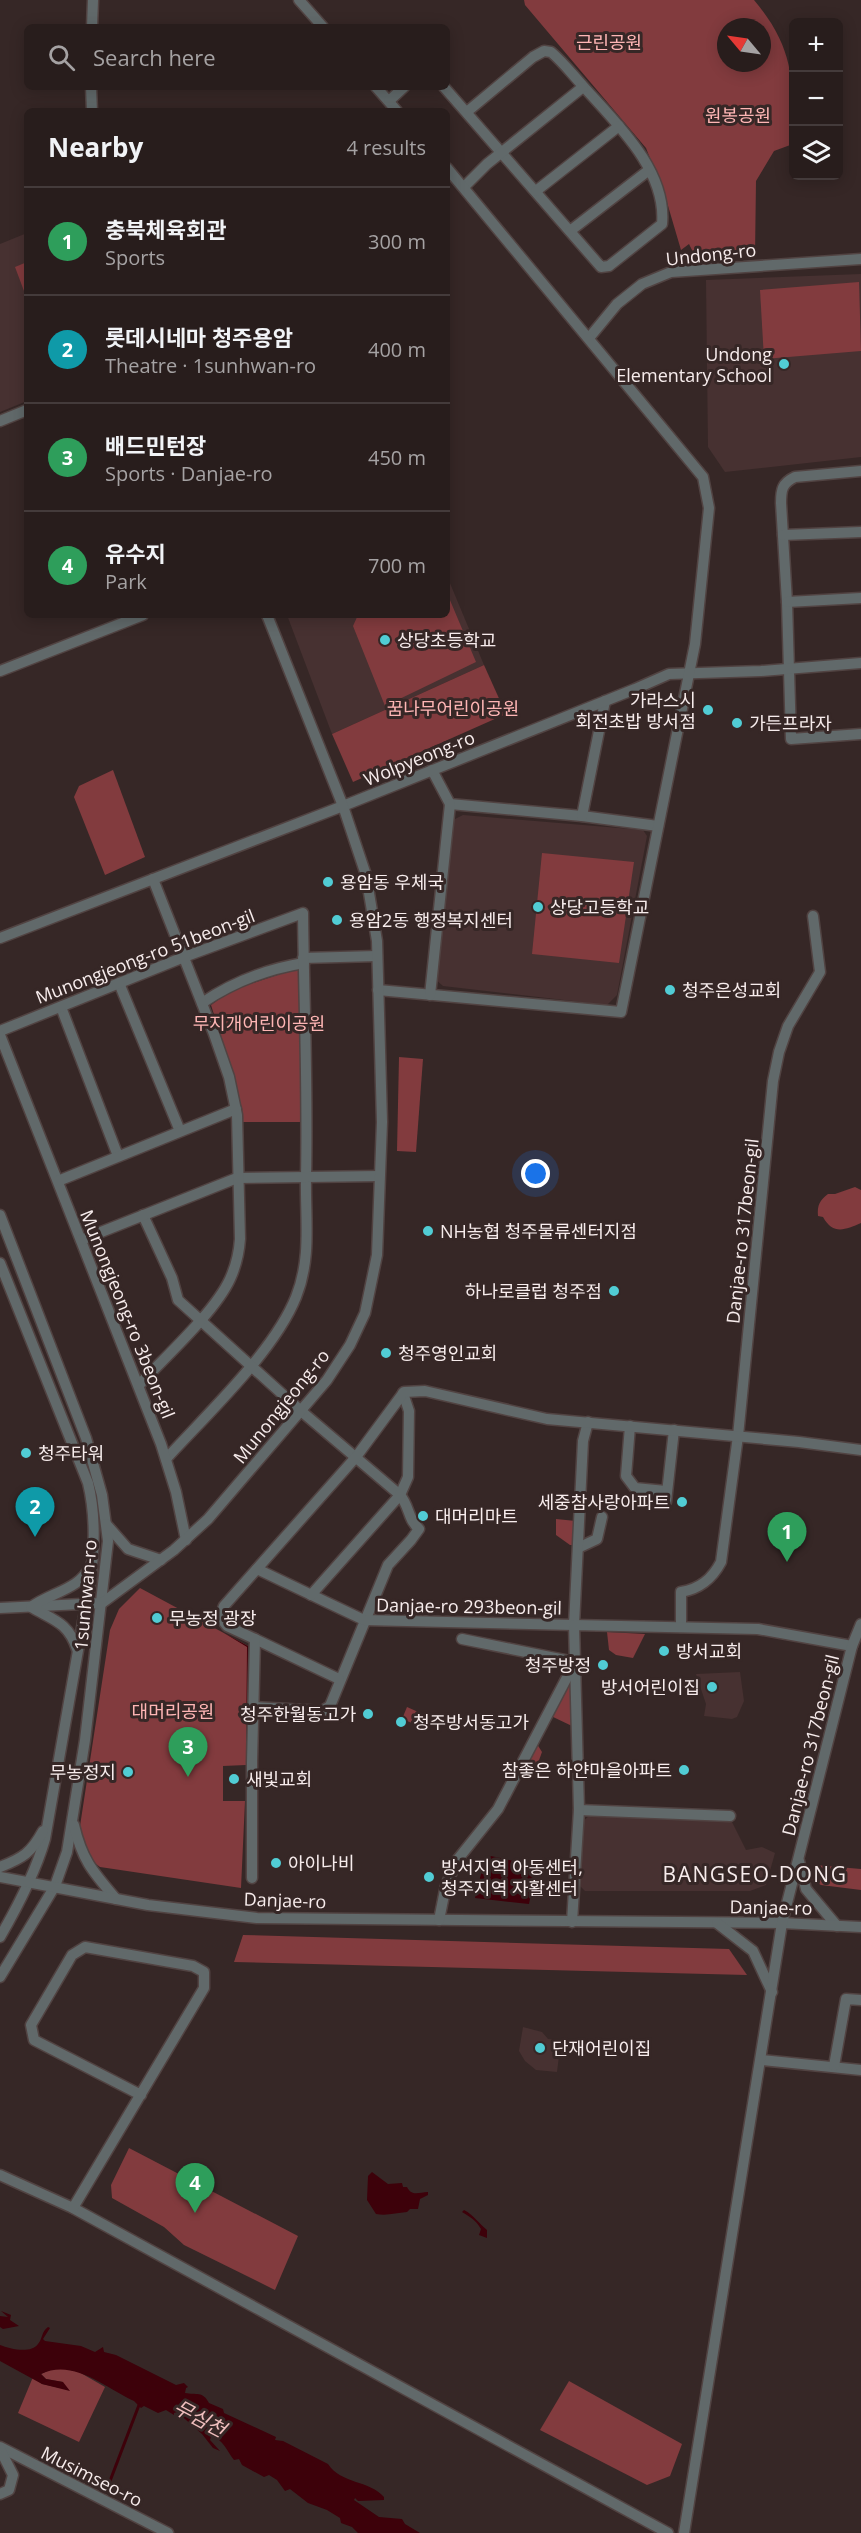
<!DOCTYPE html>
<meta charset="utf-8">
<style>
:root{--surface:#281d1c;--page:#342a29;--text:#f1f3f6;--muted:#a5a2a3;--line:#443b3b;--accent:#51ccd4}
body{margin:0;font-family:"Open Sans","Noto Sans KR",sans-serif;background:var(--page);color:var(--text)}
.controls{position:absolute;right:18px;top:18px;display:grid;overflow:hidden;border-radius:9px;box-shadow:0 3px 15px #0003}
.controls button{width:54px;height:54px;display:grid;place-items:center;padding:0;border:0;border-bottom:2px solid var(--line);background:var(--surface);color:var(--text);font:30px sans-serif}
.compass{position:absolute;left:717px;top:18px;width:54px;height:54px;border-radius:50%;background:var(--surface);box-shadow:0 3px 15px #0003;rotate:299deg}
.you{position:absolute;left:536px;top:1174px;width:21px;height:21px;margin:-15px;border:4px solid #fff;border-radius:50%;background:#1a73e8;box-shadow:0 0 0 9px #1a73e833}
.badge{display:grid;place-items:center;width:39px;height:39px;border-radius:50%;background:var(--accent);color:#fff;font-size:20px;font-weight:700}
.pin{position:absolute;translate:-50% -50px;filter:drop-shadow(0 2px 3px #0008)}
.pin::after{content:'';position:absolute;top:32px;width:21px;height:18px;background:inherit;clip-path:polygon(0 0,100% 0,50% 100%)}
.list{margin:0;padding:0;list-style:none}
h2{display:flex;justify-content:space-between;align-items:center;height:78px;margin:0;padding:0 24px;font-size:26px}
h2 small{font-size:20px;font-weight:400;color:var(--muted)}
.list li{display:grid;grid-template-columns:39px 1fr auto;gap:18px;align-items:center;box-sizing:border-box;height:108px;padding:0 24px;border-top:2px solid var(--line)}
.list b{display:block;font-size:22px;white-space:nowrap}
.list p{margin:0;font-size:20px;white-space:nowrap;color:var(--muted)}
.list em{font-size:20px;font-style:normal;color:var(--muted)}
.icon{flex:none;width:33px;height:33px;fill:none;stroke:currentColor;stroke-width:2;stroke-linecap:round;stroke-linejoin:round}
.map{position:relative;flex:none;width:861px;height:2533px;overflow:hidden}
.search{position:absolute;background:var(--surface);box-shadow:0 3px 15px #0003;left:24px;top:24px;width:426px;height:66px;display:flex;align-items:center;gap:15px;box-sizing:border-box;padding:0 21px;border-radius:9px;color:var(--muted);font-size:22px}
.panel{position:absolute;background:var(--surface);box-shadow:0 3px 15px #0003;left:24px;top:108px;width:426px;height:510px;border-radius:9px}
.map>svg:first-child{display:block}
.built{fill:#473131}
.green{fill:#823b3e;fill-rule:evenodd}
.water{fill:#3d010a}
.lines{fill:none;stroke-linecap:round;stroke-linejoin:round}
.stream{stroke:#3d010a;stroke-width:3}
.minor-casing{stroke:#514342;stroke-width:13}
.minor{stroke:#61696a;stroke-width:10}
.poi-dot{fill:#51ccd4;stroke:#362726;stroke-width:2}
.labels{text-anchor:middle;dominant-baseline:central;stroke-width:6;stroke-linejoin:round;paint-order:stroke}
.park-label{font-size:18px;fill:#ffb6b5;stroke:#362726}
.street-label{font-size:18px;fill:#f7ecec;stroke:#362726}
.poi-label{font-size:18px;fill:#f7ecec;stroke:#362726;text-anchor:start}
.water-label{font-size:20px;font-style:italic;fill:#f0bfbe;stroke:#362726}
.quarter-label{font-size:21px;letter-spacing:1.5px;fill:#f7ecec;stroke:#362726}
</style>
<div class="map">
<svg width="861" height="2533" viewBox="0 0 861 2533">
<rect width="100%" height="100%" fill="#362726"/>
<g class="built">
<polygon points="27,233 27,401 0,412 0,244"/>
<polygon points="861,274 861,457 725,472 708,447 706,280"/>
<polygon points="447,576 484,665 332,734 287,615 447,615"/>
<polygon points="463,815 643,830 647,836 617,995 607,1005 443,986 435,979 453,820"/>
<polygon points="740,1672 744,1701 737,1717 732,1719 704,1716 706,1704 696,1674"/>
<polygon points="590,1815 732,1822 746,1850 762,1847 775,1853 766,1885 750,1891 585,1891 578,1884 581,1823"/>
<polygon points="523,2027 542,2032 548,2039 561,2040 557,2072 536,2070 525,2061 519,2051"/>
</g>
<g class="green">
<path d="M 524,0 L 754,0 C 796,50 793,83 793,144 L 774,151 L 756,181 L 755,255 L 695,256 L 689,244 L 681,250 L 666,199 L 646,148 L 525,5 ZM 726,27 L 762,27 L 762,63 L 726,63 Z"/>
<polygon points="27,262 27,299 15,267"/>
<polygon points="859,282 861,351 764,359 760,290"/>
<polygon points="447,593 476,662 385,706 353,626 358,615 447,615"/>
<polygon points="484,665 506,714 353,782 332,734"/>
<polygon points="113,770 145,857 105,875 74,797 79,786"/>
<polygon points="542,853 634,862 619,963 532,954"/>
<polygon points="298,968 303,1122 242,1122 228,1058 211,1005 232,990"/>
<polygon points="399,1057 423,1059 416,1152 397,1151"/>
<path d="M 855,1187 L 861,1190 L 861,1223 C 845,1230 833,1235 823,1217 L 818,1216 C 817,1205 820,1200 828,1194 L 835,1194 Z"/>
<polygon points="556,1519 576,1521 577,1545 570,1545 556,1535"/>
<path d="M 140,1588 L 248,1646 L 246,1765 L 223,1766 L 223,1801 L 245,1801 L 241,1888 L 100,1867 C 86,1857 83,1841 80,1826 L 110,1630 L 119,1609 Z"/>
<polygon points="607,1632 645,1634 633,1658 616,1655 609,1650"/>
<polygon points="572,1673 572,1726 551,1716"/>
<polygon points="407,1707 425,1715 423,1724 417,1725 402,1719"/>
<polygon points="537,1744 542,1752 538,1763 524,1763"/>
<polygon points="815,1865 861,1869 861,1890 821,1885 812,1880"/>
<polygon points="243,1935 729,1949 747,1975 234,1962"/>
<polygon points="129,2148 298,2236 275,2290 184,2245 164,2227 112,2198 111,2185"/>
<polygon points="62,2368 79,2372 105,2387 79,2442 18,2413 33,2377 42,2384 60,2388 63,2382 46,2379 41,2374 52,2369"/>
<polygon points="569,2381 682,2444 670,2476 647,2485 540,2430"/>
</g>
<g class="water">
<polygon points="224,1633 248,1646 246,1765 247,1647"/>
<polygon points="491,1856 536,1866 529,1904 475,1898 483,1866"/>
<path d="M 372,2172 L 388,2184 L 402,2183 L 403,2187 L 407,2187 C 412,2197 419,2192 428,2192 L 428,2195 L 420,2199 L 418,2209 L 410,2209 L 407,2212 C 396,2213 387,2216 376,2214 L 367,2200 L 368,2176 Z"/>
<path d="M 464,2210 C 474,2215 479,2224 487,2230 L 487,2238 L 479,2235 L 481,2229 C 476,2220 470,2217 462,2212 Z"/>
<polygon points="1,2311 11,2315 10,2320 19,2326 3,2329 0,2327 0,2316 8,2317"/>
<path d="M 48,2327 L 50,2328 L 43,2339 L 45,2341 L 81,2346 L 95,2352 L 103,2347 L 104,2352 L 116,2355 L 176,2385 L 184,2383 L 188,2387 L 186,2388 L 185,2393 C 196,2395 203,2391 209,2403 L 223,2409 L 224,2413 L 276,2437 L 275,2440 L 283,2441 L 328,2464 C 341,2484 369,2480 384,2497 L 384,2500 L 358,2501 L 355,2498 L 354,2500 L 379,2517 L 402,2519 L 405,2524 L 420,2533 L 358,2533 L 352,2527 L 341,2523 L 340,2518 L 327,2510 L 308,2503 L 290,2489 L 285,2491 L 277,2480 L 269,2475 L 264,2477 L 242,2465 L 239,2459 L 234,2460 C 226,2450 224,2440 211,2436 L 210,2440 L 220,2451 L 213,2448 L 202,2434 L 177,2412 L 174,2413 L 174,2415 L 166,2410 L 158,2413 L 144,2406 L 141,2408 L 134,2401 C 106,2388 73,2358 41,2374 L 46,2379 L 63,2382 L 70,2391 L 42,2384 L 0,2361 L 0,2345 C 10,2349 31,2354 38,2344 C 43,2338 41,2332 48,2327 Z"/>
</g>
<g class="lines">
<polyline class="stream" points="110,2481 139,2405"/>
<defs>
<g id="minor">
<polyline points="299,0 323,27"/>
<polyline points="92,27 93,0"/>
<polyline points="91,87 92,111"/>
<polyline points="376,87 397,111"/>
<path d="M 444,87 L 601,267 L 609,266 L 662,224 C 667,170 616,123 583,86 C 572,74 563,62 551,52 L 544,51 L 533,57 L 468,111"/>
<polyline points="389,101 404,87"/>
<polyline points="464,187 487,164 583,87"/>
<polyline points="536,191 619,126"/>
<polyline points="570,231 649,170"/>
<polyline points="589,338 617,304 642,284 671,272 861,259"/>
<polyline points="0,421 27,410"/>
<path d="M 861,471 L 795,477 C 782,483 781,490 781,503 L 787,602 L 791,739 L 861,734"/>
<polyline points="783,535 861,532"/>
<polyline points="787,602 861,598"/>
<polyline points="0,671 143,615"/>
<polyline points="432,770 450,804 582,816 658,826"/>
<polyline points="582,816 605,701"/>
<polyline points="0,938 343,806 635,689 669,674 761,671 861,663"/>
<polyline points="303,958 377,956"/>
<polyline points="119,983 180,1131"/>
<polyline points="378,990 621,1012 695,644 709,508 703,477 447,168"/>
<polyline points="430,995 450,804"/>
<path d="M 202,1003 C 233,982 267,969 304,963"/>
<polyline points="61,1007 118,1156"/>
<path d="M 0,1031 L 184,957 L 303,913 C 304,1001 308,1088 306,1176 C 305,1218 312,1257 296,1297 C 274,1352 206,1415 166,1459"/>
<polyline points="0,1035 161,1444 176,1492 186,1540"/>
<polyline points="58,1181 236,1109"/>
<polyline points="0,1215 86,1438 102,1495 108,1541 85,1740 67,1852 55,1886 0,1977"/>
<path d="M 143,1215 L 172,1278 L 178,1300 L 301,1411 L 400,1495 C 410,1507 407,1518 419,1529 L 411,1540 L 388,1565 L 330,1706 L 322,1711 L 253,1707"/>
<polyline points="81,1240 237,1178 379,1176"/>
<path d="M 0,1263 L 88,1483 C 96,1516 95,1548 90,1582 L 45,1839 C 35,1874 18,1906 0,1937"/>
<path d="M 139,1385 C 165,1357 215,1312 230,1279 C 236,1266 239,1253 240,1239 L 237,1115 L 229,1077 L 214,1034 L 153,879"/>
<polyline points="630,1426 626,1476 635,1488 666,1491"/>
<polyline points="666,1502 674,1430"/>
<polyline points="106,1524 128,1549 161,1560"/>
<polyline points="580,1547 597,1539 602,1517"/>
<polyline points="257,1569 364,1620 574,1625 583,1441 588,1422"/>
<polyline points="311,1595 400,1495 408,1477 409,1411 403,1393"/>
<polyline points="0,1608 102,1603 174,1550 208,1519 327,1380 350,1345 365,1313 377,1255 382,1122 377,941 366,875 343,806 267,615"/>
<path d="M 681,1627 L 681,1592 C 700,1589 712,1579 721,1562 L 738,1436 L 773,1081 L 779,1052 L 788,1026 L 820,972 L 813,916"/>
<polyline points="255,1639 339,1679"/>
<path d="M 77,1649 C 68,1622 53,1620 31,1607 C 51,1592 80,1590 91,1565"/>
<polyline points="579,1810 730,1816"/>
<path d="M 74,1825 C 82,1860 93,1872 116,1899"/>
<polyline points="799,1861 806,1889 837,1926"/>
<path d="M 0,1867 C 23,1858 31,1853 43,1831"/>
<polyline points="0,1877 148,1905 257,1918 782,1923 861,1927"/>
<polyline points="252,1878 252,1762 255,1639 227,1626 220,1617 224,1606 356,1457 404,1392 425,1391 547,1419 799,1442 861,1450"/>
<polyline points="439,1920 446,1885 458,1859 498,1809 575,1662 462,1639"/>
<polyline points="572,1922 579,1810 574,1625 758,1629 852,1646"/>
<polyline points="717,1923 753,1951 772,1992"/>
<polyline points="761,2060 861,2070"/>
<polyline points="834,2066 846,1999 861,2000"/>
<polyline points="0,2175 73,2208 668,2533"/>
<polyline points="73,2208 204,1988 204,1972 193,1966 85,1947 72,1955 31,2025 34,2040 141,2095"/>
<polyline points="0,2447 168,2533"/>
<polyline points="0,2449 13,2475 9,2490 0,2494"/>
<polyline points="684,2533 782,1923 852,1646 861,1624"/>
</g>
</defs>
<use href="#minor" class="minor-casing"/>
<use href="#minor" class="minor"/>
</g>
<g class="poi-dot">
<circle cx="784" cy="364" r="6"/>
<circle cx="385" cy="640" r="6"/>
<circle cx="708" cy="710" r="6"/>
<circle cx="737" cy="723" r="6"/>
<circle cx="328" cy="882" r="6"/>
<circle cx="538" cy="907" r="6"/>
<circle cx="337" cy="920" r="6"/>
<circle cx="670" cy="990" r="6"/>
<circle cx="428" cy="1231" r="6"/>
<circle cx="614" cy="1291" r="6"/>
<circle cx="386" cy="1353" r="6"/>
<circle cx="26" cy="1453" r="6"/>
<circle cx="682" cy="1502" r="6"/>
<circle cx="423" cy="1516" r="6"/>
<circle cx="157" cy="1618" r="6"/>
<circle cx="664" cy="1651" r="6"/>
<circle cx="603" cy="1665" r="6"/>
<circle cx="712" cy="1687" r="6"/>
<circle cx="368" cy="1714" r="6"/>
<circle cx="401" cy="1722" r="6"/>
<circle cx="684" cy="1770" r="6"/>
<circle cx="128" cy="1772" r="6"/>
<circle cx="234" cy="1779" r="6"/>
<circle cx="276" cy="1863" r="6"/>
<circle cx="429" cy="1877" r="6"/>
<circle cx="540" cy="2048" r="6"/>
</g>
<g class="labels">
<g class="park-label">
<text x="609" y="42">근린공원</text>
<text x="738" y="115">원봉공원</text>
<text x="453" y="708">꿈나무어린이공원</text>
<text x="259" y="1023">무지개어린이공원</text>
<text x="173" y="1711">대머리공원</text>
</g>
<g class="street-label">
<text transform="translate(711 254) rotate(-6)">Undong-ro</text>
<text transform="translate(419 758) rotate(-22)">Wolpyeong-ro</text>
<text transform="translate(145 956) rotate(-21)">Munongjeong-ro 51beon-gil</text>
<text transform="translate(742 1231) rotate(-84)">Danjae-ro 317beon-gil</text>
<text transform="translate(128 1314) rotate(68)">Munongjeong-ro 3beon-gil</text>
<text transform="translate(281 1406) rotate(-51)">Munongjeong-ro</text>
<text transform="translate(85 1595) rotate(-85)">1sunhwan-ro</text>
<text transform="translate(469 1606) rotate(1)">Danjae-ro 293beon-gil</text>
<text transform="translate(810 1745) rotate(-76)">Danjae-ro 317beon-gil</text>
<text transform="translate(285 1900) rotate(2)">Danjae-ro</text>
<text transform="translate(771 1907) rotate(1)">Danjae-ro</text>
<text transform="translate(92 2476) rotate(27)">Musimseo-ro</text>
</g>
<g class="poi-label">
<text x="772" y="354" text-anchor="end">Undong<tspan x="772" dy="21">Elementary School</tspan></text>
<text x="397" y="640">상당초등학교</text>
<text x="696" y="700" text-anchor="end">가라스시<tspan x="696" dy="21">회전초밥 방서점</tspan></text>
<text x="749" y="723">가든프라자</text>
<text x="340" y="882">용암동 우체국</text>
<text x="550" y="907">상당고등학교</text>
<text x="349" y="920">용암2동 행정복지센터</text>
<text x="682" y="990">청주은성교회</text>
<text x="440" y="1231">NH농협 청주물류센터지점</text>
<text x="602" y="1291" text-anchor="end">하나로클럽 청주점</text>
<text x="398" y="1353">청주영인교회</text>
<text x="38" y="1453">청주타워</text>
<text x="670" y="1502" text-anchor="end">세중참사랑아파트</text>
<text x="435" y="1516">대머리마트</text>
<text x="169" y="1618">무농정 광장</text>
<text x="676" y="1651">방서교회</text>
<text x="591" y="1665" text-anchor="end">청주방정</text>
<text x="700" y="1687" text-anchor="end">방서어린이집</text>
<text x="356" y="1714" text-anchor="end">청주한월동고가</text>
<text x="413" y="1722">청주방서동고가</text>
<text x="672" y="1770" text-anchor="end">참좋은 하얀마을아파트</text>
<text x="116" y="1772" text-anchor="end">무농정지</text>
<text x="246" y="1779">새빛교회</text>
<text x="288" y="1863">아이나비</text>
<text x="441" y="1867">방서지역 아동센터,<tspan x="441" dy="21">청주지역 자활센터</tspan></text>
<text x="552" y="2048">단재어린이집</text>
</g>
<g class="water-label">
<text transform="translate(200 2418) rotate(28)">무심천</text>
</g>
<g class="quarter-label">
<text x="755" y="1874">BANGSEO-DONG</text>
</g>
</g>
</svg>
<div class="controls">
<button>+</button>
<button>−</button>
<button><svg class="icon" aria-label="layers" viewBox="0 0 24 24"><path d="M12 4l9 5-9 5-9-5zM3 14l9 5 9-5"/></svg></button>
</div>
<svg class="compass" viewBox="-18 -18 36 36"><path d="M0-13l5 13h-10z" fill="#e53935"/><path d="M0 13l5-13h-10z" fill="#a5a2a3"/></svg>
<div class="you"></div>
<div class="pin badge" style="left:787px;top:1562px;background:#2e9e5b">1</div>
<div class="pin badge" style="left:35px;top:1537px;background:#0f9aa8">2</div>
<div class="pin badge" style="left:188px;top:1777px;background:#2e9e5b">3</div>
<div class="pin badge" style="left:195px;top:2213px;background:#2e9e5b">4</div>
<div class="search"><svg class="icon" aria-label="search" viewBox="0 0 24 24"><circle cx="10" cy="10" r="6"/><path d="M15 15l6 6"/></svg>Search here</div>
<section class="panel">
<h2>Nearby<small>4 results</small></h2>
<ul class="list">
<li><span class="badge" style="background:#2e9e5b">1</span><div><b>충북체육회관</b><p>Sports</p></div><em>300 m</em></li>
<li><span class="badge" style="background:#0f9aa8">2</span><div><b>롯데시네마 청주용암</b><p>Theatre · 1sunhwan-ro</p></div><em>400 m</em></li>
<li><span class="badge" style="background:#2e9e5b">3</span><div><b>배드민턴장</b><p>Sports · Danjae-ro</p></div><em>450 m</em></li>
<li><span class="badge" style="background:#2e9e5b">4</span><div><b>유수지</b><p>Park</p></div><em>700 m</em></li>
</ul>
</section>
</div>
